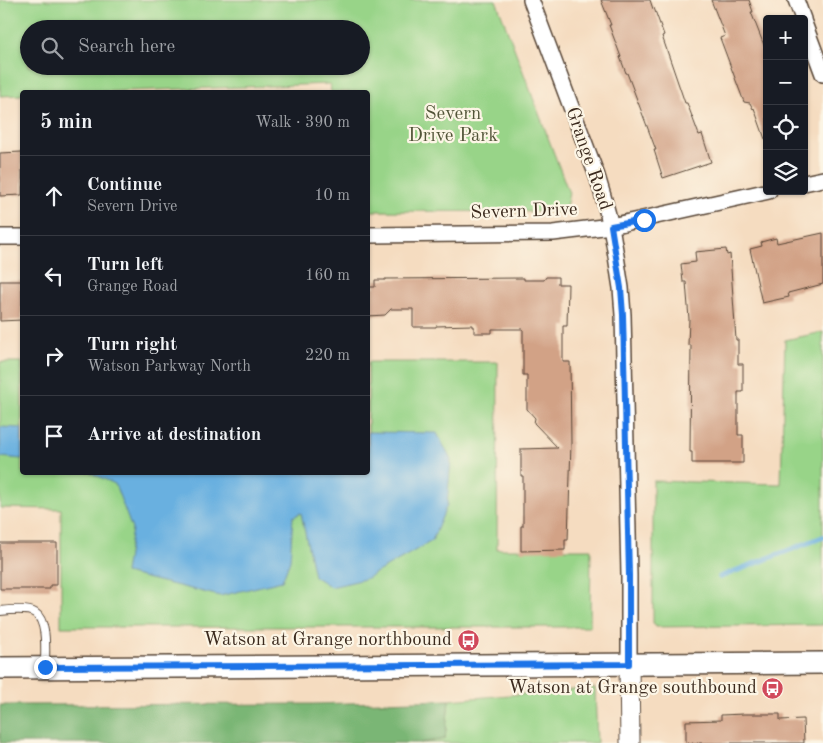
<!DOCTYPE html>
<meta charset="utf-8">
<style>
:root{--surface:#171b24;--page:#20242c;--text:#f1f3f6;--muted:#9ea1a6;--line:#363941}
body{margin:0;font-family:"Old Standard TT",serif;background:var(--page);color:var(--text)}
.controls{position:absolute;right:15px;top:15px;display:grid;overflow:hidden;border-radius:5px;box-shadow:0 1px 4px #0004}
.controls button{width:45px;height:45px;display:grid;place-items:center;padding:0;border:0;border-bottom:1px solid var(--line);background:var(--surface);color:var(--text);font:25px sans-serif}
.stop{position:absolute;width:15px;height:15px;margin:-11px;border:4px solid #1a73e8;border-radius:50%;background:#fff}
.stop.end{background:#1a73e8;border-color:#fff;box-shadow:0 1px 5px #0008}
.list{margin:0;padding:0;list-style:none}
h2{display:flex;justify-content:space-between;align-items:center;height:65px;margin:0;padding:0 20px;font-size:21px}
h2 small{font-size:16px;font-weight:400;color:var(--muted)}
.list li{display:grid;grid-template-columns:32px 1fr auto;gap:15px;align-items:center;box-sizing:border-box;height:80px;padding:0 20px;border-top:1px solid var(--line)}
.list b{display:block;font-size:19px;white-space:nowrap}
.list p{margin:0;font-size:16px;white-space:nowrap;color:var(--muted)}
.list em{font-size:16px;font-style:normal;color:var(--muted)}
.icon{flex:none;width:28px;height:28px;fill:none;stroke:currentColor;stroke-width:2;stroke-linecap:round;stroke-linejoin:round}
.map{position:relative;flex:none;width:823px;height:743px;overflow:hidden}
.search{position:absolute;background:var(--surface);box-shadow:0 1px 4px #0004;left:20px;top:20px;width:350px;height:55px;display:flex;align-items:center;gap:12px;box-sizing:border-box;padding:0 18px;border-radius:28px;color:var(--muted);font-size:19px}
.panel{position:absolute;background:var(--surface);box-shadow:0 1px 4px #0004;left:20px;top:90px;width:350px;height:385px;border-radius:5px}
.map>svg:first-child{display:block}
.green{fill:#98d488;stroke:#6a7f53;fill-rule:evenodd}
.forest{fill:#7ab674;stroke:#5a7049}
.water{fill:#69b0e0;stroke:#526d7f}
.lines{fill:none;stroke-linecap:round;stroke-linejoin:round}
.stream{stroke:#69b0e0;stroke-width:5.5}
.building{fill:#d2a286}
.service-casing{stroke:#574536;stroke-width:10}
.minor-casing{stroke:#574536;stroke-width:18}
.tertiary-casing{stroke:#574536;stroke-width:21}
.secondary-casing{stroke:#574536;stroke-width:24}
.service{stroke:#fff;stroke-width:8}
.minor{stroke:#fff;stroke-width:15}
.tertiary{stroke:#fff;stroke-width:19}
.secondary{stroke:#fff;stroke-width:21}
.route{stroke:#1a73e8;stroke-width:6}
.labels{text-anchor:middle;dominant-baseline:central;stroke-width:4.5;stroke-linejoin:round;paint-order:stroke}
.park-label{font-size:19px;fill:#525438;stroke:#fcf5e5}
.street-label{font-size:19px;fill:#3b2a1e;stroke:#fcf5e5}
.poi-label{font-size:19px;fill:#3b2a1e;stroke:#fcf5e5;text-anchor:end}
</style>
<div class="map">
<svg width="823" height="743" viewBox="0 0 823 743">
<rect width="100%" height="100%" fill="#fcf5e5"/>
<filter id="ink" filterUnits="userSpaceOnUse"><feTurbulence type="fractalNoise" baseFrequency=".02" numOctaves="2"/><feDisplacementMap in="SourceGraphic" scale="10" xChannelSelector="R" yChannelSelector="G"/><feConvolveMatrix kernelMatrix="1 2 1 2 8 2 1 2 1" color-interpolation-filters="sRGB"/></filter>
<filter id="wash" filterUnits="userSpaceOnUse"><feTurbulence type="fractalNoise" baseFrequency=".0096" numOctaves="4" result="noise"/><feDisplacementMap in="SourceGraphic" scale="20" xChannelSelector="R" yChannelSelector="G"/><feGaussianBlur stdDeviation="1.12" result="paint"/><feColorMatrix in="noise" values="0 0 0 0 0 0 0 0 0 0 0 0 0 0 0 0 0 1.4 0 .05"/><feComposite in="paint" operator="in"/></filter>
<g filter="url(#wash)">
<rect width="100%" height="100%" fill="#f5dcc0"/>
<g class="green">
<path d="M 0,0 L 496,0 L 569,193 L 565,212 L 368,211 L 368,92 L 331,92 L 330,84 L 94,92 L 22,92 L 22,95 L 0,96 ZM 29,29 L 361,29 L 361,66 L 29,66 Z"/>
<polygon points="823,332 823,625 656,627 653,623 653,481 781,484 785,340"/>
<polygon points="0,362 22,362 22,472 368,472 368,362 498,362 497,549 591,549 590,627 61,627 61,509 0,508"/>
<polygon points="595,688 597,743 420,743 445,739 449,700"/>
</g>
<polygon class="forest" points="449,700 445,739 420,743 0,743 0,705 313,704"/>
<g class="water">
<polygon points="0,427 22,428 22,459 0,457"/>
<polygon points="368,432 437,433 451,460 447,505 432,541 365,579 331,587 314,576 301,513 293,517 290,560 282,581 220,596 125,573 132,529 115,484 91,473 368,472"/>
</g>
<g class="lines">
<polyline class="stream" points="720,577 823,537"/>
</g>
<g id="blocks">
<g class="building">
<polygon points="601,0 650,0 653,9 654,8 664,35 662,36 685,103 687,103 699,135 702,134 711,162 663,178 654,150 656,150 627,73 626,73 620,57 621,57 609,25 611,25"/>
<polygon points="711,0 749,0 753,12 751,12 767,53 767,139 765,139 754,108 753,109 750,103 744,102 720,38 725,36"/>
<polygon points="22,152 22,195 0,196 0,153"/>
<polygon points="823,233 823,284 788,293 789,297 762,303 750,249 762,246 761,242 776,238 777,243"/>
<polygon points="726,249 727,255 730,254 736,340 738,340 738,364 743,364 743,392 738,392 738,435 743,435 743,463 692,463 692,452 690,452 691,345 688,345 689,319 686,282 683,282 681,264 696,262 695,252"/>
<polygon points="546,277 558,277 558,284 568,284 567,326 563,326 563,362 570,362 571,443 568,540 565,540 565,550 521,551 521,526 523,526 523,476 521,476 521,449 558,448 534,423 535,418 527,409 527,375 523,375 523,329 492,329 492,333 474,333 474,327 472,327 472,325 436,326 436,327 413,327 413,309 391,309 385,315 368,316 368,287 375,287 375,280 385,280 385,279 524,278 524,280 544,280"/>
<polygon points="0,281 22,281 22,320 0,321"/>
<polygon points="0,543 57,543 57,585 50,585 50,589 0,589"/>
<polygon points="744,714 780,714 780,720 803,719 804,743 686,743 686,721 721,720 721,715"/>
</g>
</g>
</g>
<g filter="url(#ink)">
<use href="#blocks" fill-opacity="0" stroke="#574536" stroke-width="1"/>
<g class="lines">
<defs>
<path id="service" d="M 0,611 C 9,610 28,608 35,613 C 48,621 45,652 45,665"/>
<g id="minor">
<polyline points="531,0 597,176 603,196 611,226 616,256 621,288 623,315 629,575 629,664"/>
<polyline points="796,0 803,19"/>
<polyline points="804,23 823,74"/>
<polyline points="804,183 823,179"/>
<polyline points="368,235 553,233 611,226 769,191"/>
<polyline points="0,237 22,237"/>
</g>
<polyline id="tertiary" points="629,664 630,743"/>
<polyline id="secondary" points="0,668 823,663"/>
</defs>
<use href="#service" class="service-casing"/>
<use href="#minor" class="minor-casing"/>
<use href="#tertiary" class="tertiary-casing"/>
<use href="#secondary" class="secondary-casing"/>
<use href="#service" class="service"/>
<use href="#minor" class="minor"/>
<use href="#tertiary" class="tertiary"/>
<use href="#secondary" class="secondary"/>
</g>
</g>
<g class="lines" filter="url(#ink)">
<polyline class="route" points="45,667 629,664 629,575 623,315 621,288 611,226 644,220"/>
</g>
<defs>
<symbol id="bus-disc" viewBox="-11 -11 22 22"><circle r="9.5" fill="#d1495b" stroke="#fcf5e5"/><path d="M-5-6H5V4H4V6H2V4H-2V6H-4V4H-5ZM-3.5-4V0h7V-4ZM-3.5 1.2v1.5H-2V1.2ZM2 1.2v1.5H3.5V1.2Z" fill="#fff"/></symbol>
</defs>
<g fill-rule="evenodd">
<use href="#bus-disc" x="456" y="628" width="25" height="25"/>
<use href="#bus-disc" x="760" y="676" width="25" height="25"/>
</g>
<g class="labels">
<g class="park-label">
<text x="453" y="114">Severn<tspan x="453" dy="22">Drive Park</tspan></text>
</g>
<g class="street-label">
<text transform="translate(588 159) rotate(71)">Grange Road</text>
<text transform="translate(524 212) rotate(-2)">Severn Drive</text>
</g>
<g class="poi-label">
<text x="452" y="640">Watson at Grange northbound</text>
<text x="757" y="688">Watson at Grange southbound</text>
</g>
</g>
</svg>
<div class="controls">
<button>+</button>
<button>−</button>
<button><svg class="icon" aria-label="locate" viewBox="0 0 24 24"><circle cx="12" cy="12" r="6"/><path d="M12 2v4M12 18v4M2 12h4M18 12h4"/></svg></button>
<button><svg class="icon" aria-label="layers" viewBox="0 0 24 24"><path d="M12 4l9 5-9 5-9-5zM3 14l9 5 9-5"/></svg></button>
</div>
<div class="stop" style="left:644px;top:220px"></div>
<div class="stop end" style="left:45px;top:667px"></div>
<div class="search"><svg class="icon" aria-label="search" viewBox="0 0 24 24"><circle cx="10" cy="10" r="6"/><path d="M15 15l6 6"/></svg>Search here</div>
<section class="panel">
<h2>5 min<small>Walk · 390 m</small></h2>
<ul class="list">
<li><svg class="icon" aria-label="ahead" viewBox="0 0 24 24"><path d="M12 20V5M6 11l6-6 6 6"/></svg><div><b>Continue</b><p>Severn Drive</p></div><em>10 m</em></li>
<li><svg class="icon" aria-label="left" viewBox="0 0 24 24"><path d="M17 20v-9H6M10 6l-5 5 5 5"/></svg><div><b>Turn left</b><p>Grange Road</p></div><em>160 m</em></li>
<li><svg class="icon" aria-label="right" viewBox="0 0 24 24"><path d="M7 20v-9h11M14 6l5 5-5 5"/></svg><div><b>Turn right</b><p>Watson Parkway North</p></div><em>220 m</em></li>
<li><svg class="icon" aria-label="arrive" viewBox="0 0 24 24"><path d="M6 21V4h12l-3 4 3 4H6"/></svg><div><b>Arrive at destination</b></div></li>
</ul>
</section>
</div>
